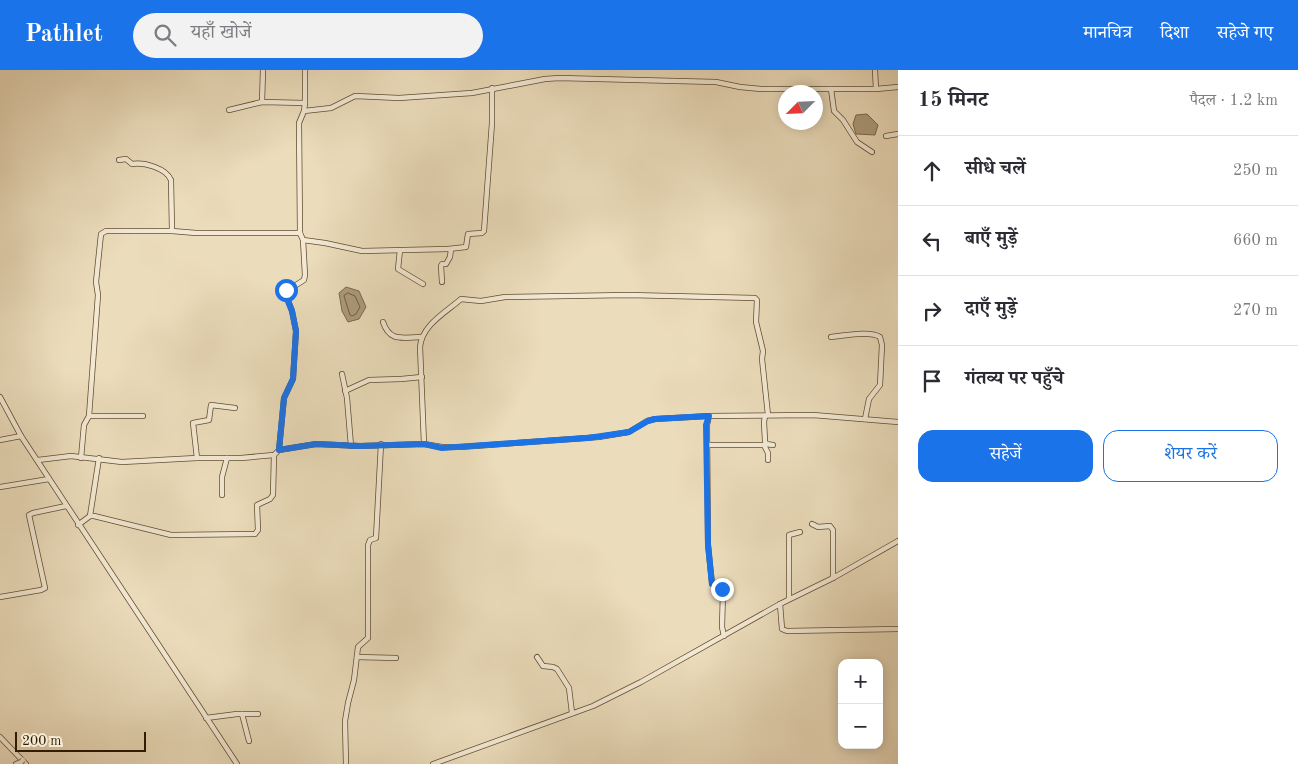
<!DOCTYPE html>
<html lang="hi">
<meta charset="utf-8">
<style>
:root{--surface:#fff;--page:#f2f2f3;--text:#2b2b33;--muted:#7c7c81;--line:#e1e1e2;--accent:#1a73e8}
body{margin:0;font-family:"Old Standard TT","Noto Serif Devanagari",serif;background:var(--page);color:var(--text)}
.controls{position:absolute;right:15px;bottom:15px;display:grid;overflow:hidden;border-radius:10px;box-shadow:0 2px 12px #0003}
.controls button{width:45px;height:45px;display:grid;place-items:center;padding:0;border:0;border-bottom:1px solid var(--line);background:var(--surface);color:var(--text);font:25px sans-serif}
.compass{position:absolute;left:778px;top:15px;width:45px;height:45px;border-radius:50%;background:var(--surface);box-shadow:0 2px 12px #0003;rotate:246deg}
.scale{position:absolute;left:15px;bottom:12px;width:131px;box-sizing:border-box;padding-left:5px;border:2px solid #331d01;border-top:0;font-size:14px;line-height:18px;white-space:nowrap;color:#331d01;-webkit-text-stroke:4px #f2e8d3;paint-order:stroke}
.stop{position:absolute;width:15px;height:15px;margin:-11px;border:4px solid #1a73e8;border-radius:50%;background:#fff}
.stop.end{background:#1a73e8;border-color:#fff;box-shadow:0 1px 5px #0008}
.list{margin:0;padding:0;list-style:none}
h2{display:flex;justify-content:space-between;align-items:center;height:65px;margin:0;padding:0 20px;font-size:21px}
h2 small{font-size:16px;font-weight:400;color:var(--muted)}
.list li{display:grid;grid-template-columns:32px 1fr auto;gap:15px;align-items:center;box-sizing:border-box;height:70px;padding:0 20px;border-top:1px solid var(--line)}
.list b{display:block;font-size:19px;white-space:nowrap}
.list em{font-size:16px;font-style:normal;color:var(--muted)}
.actions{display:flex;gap:10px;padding:15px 20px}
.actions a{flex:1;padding:11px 0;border:1px solid var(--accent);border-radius:15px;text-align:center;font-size:18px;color:var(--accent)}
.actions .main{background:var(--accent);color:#fff}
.icon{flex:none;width:28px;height:28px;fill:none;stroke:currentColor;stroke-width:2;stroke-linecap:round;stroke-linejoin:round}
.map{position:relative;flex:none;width:898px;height:694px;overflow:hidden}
header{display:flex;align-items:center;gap:30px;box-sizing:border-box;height:70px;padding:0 25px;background:var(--accent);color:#fff}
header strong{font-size:24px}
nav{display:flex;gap:28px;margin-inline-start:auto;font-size:18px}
.search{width:350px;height:45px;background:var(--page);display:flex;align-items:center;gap:12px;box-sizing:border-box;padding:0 18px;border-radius:28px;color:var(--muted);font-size:19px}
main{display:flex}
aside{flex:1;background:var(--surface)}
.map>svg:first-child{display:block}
.water{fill:#ac9b7c;stroke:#7c694b}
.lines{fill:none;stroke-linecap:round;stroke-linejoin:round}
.shore{stroke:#705c3e;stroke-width:1}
.minor-casing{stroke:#614d30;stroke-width:6}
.minor{stroke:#f2e8d3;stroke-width:4.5}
.minor-bridge-casing{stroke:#614d30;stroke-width:6;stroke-linecap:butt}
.minor-bridge{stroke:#f2e8d3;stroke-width:4.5}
.route{stroke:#1a73e8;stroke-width:6}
</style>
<header>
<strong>Pathlet</strong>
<div class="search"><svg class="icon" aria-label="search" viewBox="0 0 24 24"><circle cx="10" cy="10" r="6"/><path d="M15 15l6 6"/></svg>यहाँ खोजें</div>
<nav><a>मानचित्र</a><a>दिशा</a><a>सहेजे गए</a></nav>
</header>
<main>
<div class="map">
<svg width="898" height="694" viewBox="0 0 898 694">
<rect width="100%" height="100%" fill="#ebdcbb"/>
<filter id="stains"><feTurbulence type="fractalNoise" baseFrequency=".004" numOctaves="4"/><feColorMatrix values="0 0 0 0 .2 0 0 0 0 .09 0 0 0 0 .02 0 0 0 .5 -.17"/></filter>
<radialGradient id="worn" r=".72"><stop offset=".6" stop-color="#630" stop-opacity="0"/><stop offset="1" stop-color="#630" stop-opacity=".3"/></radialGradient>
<g class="water">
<polygon points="867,44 878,55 875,65 856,64 853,54 856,45"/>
<polygon points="346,217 359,221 366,237 359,249 348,252 342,241 339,223"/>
</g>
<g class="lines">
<polygon class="shore" points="348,223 355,226 360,237 356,244 352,246 350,245 344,226"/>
<defs>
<g id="minor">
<polyline points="875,0 876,19"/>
<polyline points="831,19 834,41 843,50 857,72 872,82"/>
<polyline points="262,32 263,0"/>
<polyline points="229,40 262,32 305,33"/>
<polyline points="304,41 305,33 305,0"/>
<polyline points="886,66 898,64"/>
<path d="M 119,90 L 126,89 L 132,94 C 144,92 166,98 171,110 L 172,161"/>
<polyline points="303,170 325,173 362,181 448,179 466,177 468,164 482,163 484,161 492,53 492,18"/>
<polyline points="400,180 398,199 423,214"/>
<polyline points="442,212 441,196 442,194 446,194 450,187 451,179"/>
<path d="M 383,252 C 390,273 403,267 422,267"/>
<path d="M 831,267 C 843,266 870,260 880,267 L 882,275 L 880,315 L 869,329 L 865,349"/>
<polyline points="342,304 347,328 351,376"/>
<polyline points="345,321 369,310 401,309 422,307"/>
<polyline points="0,327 21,366 237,694"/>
<polyline points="89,346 143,346"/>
<polyline points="765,346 764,352 765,371 766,374 773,375"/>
<polyline points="0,370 21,366"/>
<path d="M 424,374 L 420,277 C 422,255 445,243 461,229 L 481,231 L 505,227 L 628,225 L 755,228 L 757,230 L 756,252 L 763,281 L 762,289 L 768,345"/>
<polyline points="708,375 764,375 768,383 768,390"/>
<polyline points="279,380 284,328 293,309 296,261 292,241 285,222 304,210 305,205 303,170 300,163"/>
<polyline points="81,388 84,355 89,346 98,225 96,212 101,164 106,161 172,161 196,163 300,163 299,53 304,41 331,38 355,26 399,28 472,23 545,9 559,8 716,12 740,17 761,19 876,19 898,17"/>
<polyline points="197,388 193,353 209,350 211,335 235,338"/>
<polyline points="38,390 71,386 122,392 197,388 241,388 274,385 279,380 316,374 360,376 424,374 442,377 461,377 599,367 629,362 647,351 655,349 709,346"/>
<polyline points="0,417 49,409"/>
<polyline points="222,425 222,407 227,388"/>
<polyline points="90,446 99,388"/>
<polyline points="812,454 818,457 830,456 833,460 833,508"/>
<polyline points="78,455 90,446 94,446 171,465 255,464 258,460 257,435 270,429 273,425 274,385"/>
<polyline points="0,527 41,520 45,518 29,445 33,443 66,436"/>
<polyline points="789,529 789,465 800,462"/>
<polyline points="780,534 782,559 787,561 898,559"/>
<polyline points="724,566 722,557 723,522 721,518 712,514 708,475 707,355 709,346 813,345 898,352"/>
<polyline points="357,587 396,588"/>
<polyline points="537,587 543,596 553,597 557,599 569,618 572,643"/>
<polyline points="242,644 249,671"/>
<polyline points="206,648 237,644 258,644"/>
<polyline points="0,667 26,694"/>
<polyline points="16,694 21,692"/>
<polyline points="346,694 345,651 348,633 354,610 358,577 368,568 368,475 370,470 376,468 381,374"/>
<polyline points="433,694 593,636 641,612 780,534 833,508 898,471"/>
</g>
</defs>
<use href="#minor" class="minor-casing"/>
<use href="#minor" class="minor"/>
<defs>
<polyline id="minor-bridge" points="21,692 23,690"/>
</defs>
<use href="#minor-bridge" class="minor-bridge-casing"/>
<use href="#minor-bridge" class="minor-bridge"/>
</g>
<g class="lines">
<polyline class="route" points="286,220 285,224 292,241 296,261 293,309 284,328 279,380 316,374 360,376 424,374 442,378 588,368 629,362 648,351 655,349 709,346 706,355 708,474 712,514 722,519"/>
</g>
<rect width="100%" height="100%" filter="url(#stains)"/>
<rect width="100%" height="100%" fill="url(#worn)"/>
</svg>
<div class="controls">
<button>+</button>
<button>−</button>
</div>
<svg class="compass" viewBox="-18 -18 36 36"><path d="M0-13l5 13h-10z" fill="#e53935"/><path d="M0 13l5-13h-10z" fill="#7c7c81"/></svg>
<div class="scale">200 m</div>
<div class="stop" style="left:286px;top:220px"></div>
<div class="stop end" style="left:722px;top:519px"></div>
</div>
<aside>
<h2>15 मिनट<small>पैदल · 1.2 km</small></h2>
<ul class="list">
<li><svg class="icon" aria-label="ahead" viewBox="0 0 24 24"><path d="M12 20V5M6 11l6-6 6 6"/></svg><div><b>सीधे चलें</b></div><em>250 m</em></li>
<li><svg class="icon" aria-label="left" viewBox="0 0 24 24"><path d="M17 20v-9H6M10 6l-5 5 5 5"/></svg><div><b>बाएँ मुड़ें</b></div><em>660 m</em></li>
<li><svg class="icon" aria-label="right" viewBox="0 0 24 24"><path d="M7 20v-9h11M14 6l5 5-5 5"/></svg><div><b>दाएँ मुड़ें</b></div><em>270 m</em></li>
<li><svg class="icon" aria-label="arrive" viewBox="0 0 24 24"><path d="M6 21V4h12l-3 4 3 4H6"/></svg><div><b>गंतव्य पर पहुँचे</b></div></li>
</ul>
<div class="actions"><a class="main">सहेजें</a><a>शेयर करें</a></div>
</aside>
</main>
